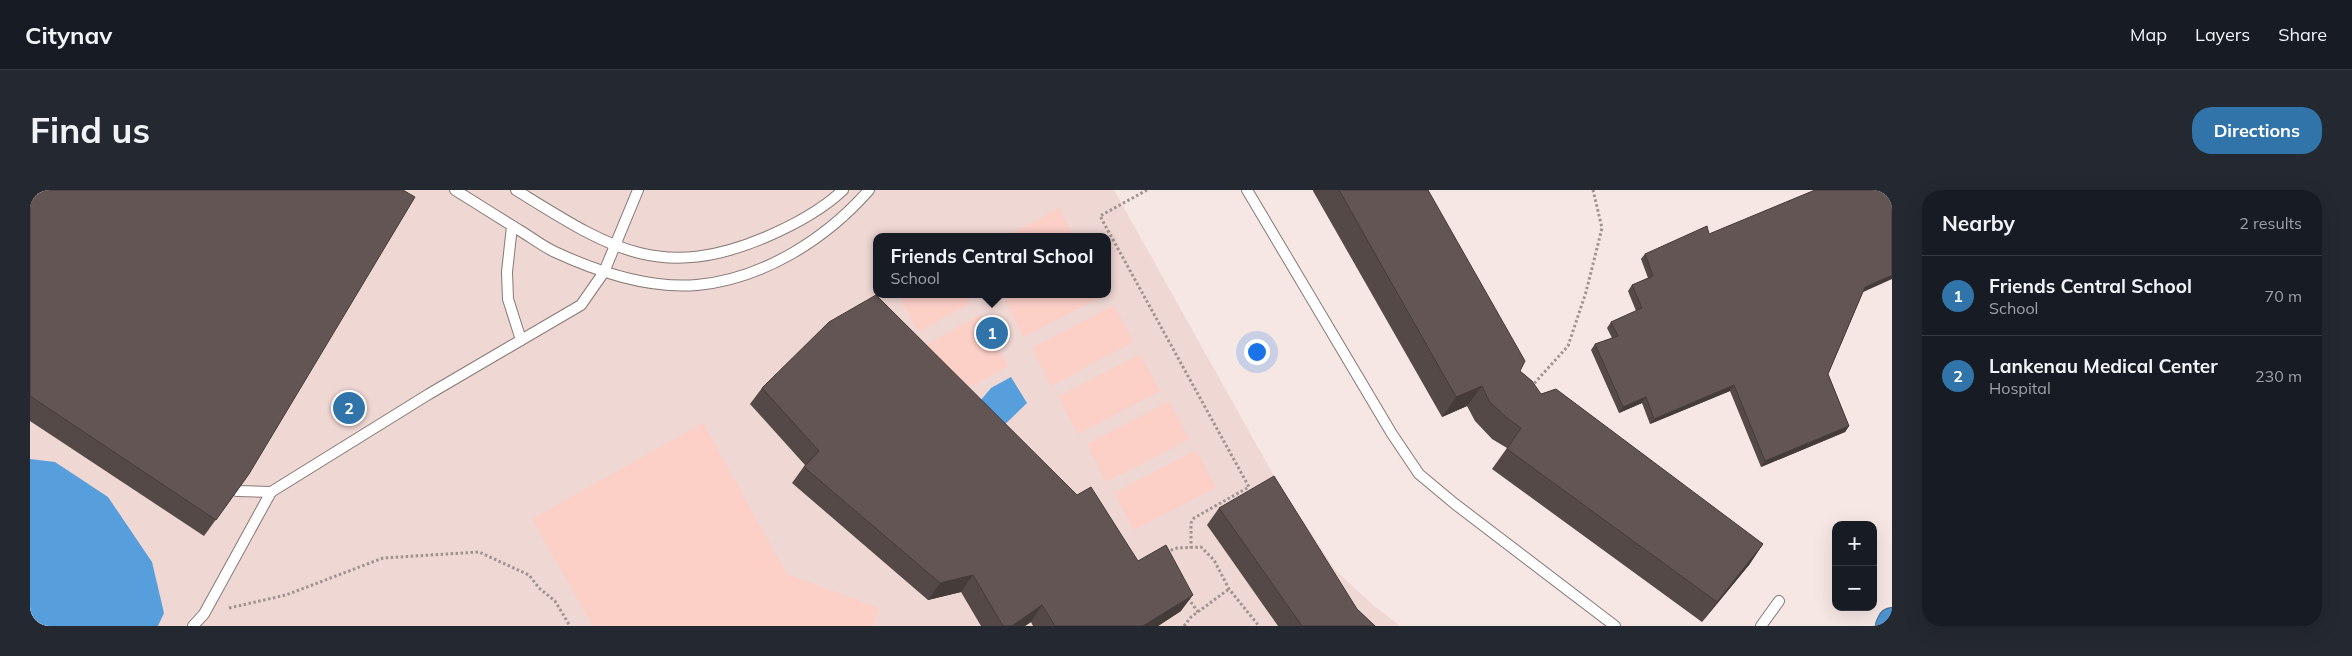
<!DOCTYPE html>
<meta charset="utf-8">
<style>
:root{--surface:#171b24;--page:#242831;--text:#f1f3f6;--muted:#9ea1a6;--line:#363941;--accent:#3174aa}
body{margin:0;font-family:Mulish,sans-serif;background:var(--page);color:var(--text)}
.controls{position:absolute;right:15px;bottom:15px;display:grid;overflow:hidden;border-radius:10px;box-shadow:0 5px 20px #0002}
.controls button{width:45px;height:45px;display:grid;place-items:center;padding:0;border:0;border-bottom:1px solid var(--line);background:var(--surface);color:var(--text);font:25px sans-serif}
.you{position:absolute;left:1226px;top:161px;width:18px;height:18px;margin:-12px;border:4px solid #fff;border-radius:50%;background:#1a73e8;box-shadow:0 0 0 8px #1a73e833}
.badge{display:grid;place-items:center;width:32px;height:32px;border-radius:50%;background:var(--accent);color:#fff;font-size:16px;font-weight:700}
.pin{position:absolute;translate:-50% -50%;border:2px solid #fff;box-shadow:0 1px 5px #0006}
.popup{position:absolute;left:843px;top:43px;width:238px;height:65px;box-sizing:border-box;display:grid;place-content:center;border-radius:10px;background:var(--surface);filter:drop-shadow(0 1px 4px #0005);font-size:16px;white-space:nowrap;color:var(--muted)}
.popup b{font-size:19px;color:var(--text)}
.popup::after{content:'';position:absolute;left:50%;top:100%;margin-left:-10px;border:10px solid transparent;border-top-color:var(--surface)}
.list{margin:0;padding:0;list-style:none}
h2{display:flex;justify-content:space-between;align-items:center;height:65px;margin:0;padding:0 20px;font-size:21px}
h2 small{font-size:16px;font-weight:400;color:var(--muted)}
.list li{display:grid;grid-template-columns:32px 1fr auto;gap:15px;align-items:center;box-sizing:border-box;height:80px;padding:0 20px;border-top:1px solid var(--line)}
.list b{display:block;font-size:19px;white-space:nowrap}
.list p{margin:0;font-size:16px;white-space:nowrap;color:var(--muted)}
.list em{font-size:16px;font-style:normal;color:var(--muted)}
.map{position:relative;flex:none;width:1862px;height:436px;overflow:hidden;border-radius:20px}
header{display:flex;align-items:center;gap:30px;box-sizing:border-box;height:70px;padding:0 25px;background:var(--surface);border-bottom:1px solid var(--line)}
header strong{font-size:24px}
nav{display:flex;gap:28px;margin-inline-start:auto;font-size:18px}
.intro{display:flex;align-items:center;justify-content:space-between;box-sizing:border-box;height:120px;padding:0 30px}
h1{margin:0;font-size:35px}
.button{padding:12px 22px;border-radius:20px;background:var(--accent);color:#fff;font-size:18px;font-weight:700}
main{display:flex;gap:30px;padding:0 30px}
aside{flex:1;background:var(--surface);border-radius:20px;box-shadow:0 5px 20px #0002}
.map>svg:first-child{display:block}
.built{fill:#efd7d3;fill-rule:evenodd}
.green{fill:#fccfc7}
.water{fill:#579fdc}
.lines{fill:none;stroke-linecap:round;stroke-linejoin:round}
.lane-casing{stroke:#877976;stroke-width:12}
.highway-casing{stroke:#3e698f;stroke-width:30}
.path{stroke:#9e9391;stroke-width:3;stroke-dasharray:2.5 2.5;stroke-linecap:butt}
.lane{stroke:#fff;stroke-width:10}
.highway{stroke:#4f94ce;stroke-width:28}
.wall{fill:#544947}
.shaded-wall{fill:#453c3a}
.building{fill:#625553;stroke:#453c3a}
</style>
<header>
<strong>Citynav</strong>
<nav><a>Map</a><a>Layers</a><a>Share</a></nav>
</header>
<div class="intro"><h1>Find us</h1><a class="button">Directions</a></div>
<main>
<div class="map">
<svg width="1862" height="436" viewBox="0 0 1862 436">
<rect width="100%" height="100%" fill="#f6e7e4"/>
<path class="built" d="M 0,0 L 1084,0 L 1244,286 L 1305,380 L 1342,414 L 1370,436 L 0,436 ZM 847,47 L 1077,47 L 1077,104 L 847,104 Z"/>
<g class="green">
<polygon points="1029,18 1044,47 975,47"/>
<polygon points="868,104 937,104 941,113 888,142"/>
<polygon points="985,104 1076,104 994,147 974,110"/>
<polygon points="1084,115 1103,152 1021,196 1002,158"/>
<polygon points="950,125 978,176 926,205 897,154"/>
<polygon points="1110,164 1130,201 1048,244 1028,207"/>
<polygon points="1139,211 1159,249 1076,292 1057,254"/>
<polygon points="673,233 757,384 849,418 843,436 563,436 502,329"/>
<polygon points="1166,260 1186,297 1104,340 1084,303"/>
</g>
<g class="water">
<polygon points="981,187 997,213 969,240 945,217 961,198"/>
<polygon points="0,269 25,272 78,307 122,372 134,423 128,436 0,436"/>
</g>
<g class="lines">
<defs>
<g id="lane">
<path d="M 425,0 C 446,13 468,27 489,40 C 501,47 512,56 525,62 C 568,82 618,99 667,95 C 733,89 796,49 839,0"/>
<path d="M 486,0 C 577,56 628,93 736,47 C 764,35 791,21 813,0"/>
<polyline points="1217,0 1362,244 1389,284 1425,314 1585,436"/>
<polyline points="482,36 477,82 478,109 491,150"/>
<polyline points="207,301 241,302 399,204 551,115 574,82 608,0"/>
<polyline points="163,436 174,424 241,302"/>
<polyline points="1731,436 1749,411"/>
</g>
<polyline id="highway" points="1860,436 1862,432"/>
</defs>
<use href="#lane" class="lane-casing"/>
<use href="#highway" class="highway-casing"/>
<g class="path">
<polyline points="1117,0 1070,26 1219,297 1164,328 1161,333 1161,358"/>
<polyline points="1501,197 1538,156 1556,102 1572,38 1563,0"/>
<polyline points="1136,362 1147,358 1171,357 1184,370 1199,399 1229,436"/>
<polyline points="1158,408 1168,422"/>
<polyline points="199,418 256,405 353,368 449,362 499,385 509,398 525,411 540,436"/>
<polyline points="1154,436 1161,427 1199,399"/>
</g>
<use href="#lane" class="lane"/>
<use href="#highway" class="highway"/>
</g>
<g class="wall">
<polygon points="0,0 219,284 174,346 0,231"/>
<polygon points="1283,0 1398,0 1490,181 1511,204 1733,354 1719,375 1672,432 1462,279 1477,258 1462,249 1445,231 1437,216 1412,227 1283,1"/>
<polygon points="1679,44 1833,102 1798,184 1819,236 1815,242 1731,277 1700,201 1620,234 1612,213 1589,223 1561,160 1565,154 1582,148 1577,138 1581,132 1606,121 1598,101 1602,95 1618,88 1611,69 1615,64"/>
<polygon points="732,198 1108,371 1151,421 1128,436 1003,436 1001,432 995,436 951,436 931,402 898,410 762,293 775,275 720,214"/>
<polygon points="1189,318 1327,419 1345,436 1248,436 1177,335"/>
</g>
<g class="shaded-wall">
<polygon points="1862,85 1862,89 1831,103 1835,97"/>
<polygon points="1704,195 1700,201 1620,234 1624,229"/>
<polygon points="1452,196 1437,216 1412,227 1426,207"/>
<polygon points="1616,207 1612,213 1589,223 1593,217"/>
<polygon points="1819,236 1815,242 1731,277 1735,271"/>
<polygon points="1733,354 1719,375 1672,432 1687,412"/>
<polygon points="943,385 931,402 898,410 910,393"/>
<polygon points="1163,405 1151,421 1128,436 1113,436"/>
<polygon points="1012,415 1001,432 995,436 982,436"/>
</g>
<g class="building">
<polygon points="0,0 373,0 385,7 219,284 186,330 0,206"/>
<polygon points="1309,0 1398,0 1495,171 1490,181 1502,191 1511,204 1526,199 1733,354 1687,412 1477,259 1491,238 1477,228 1459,211 1452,196 1426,207"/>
<polygon points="1785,0 1862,0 1862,85 1835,97 1798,184 1819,236 1735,271 1704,195 1624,229 1616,207 1593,217 1565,154 1588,146 1581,132 1612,118 1602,95 1623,86 1615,64 1677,36 1679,44"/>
<polygon points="846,105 1047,305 1061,297 1108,371 1136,355 1163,405 1113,436 1025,436 1012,415 982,436 973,436 943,385 910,393 774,277 789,261 732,198 799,132"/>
<polygon points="1244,286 1327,419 1345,436 1272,436 1189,318"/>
</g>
</svg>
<div class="controls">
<button>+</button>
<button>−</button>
</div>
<div class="you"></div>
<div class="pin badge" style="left:962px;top:143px">1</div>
<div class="popup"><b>Friends Central School</b>School</div>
<div class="pin badge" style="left:319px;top:218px">2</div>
</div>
<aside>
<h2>Nearby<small>2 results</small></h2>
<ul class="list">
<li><span class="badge">1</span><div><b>Friends Central School</b><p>School</p></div><em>70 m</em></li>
<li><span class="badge">2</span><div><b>Lankenau Medical Center</b><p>Hospital</p></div><em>230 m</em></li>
</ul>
</aside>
</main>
